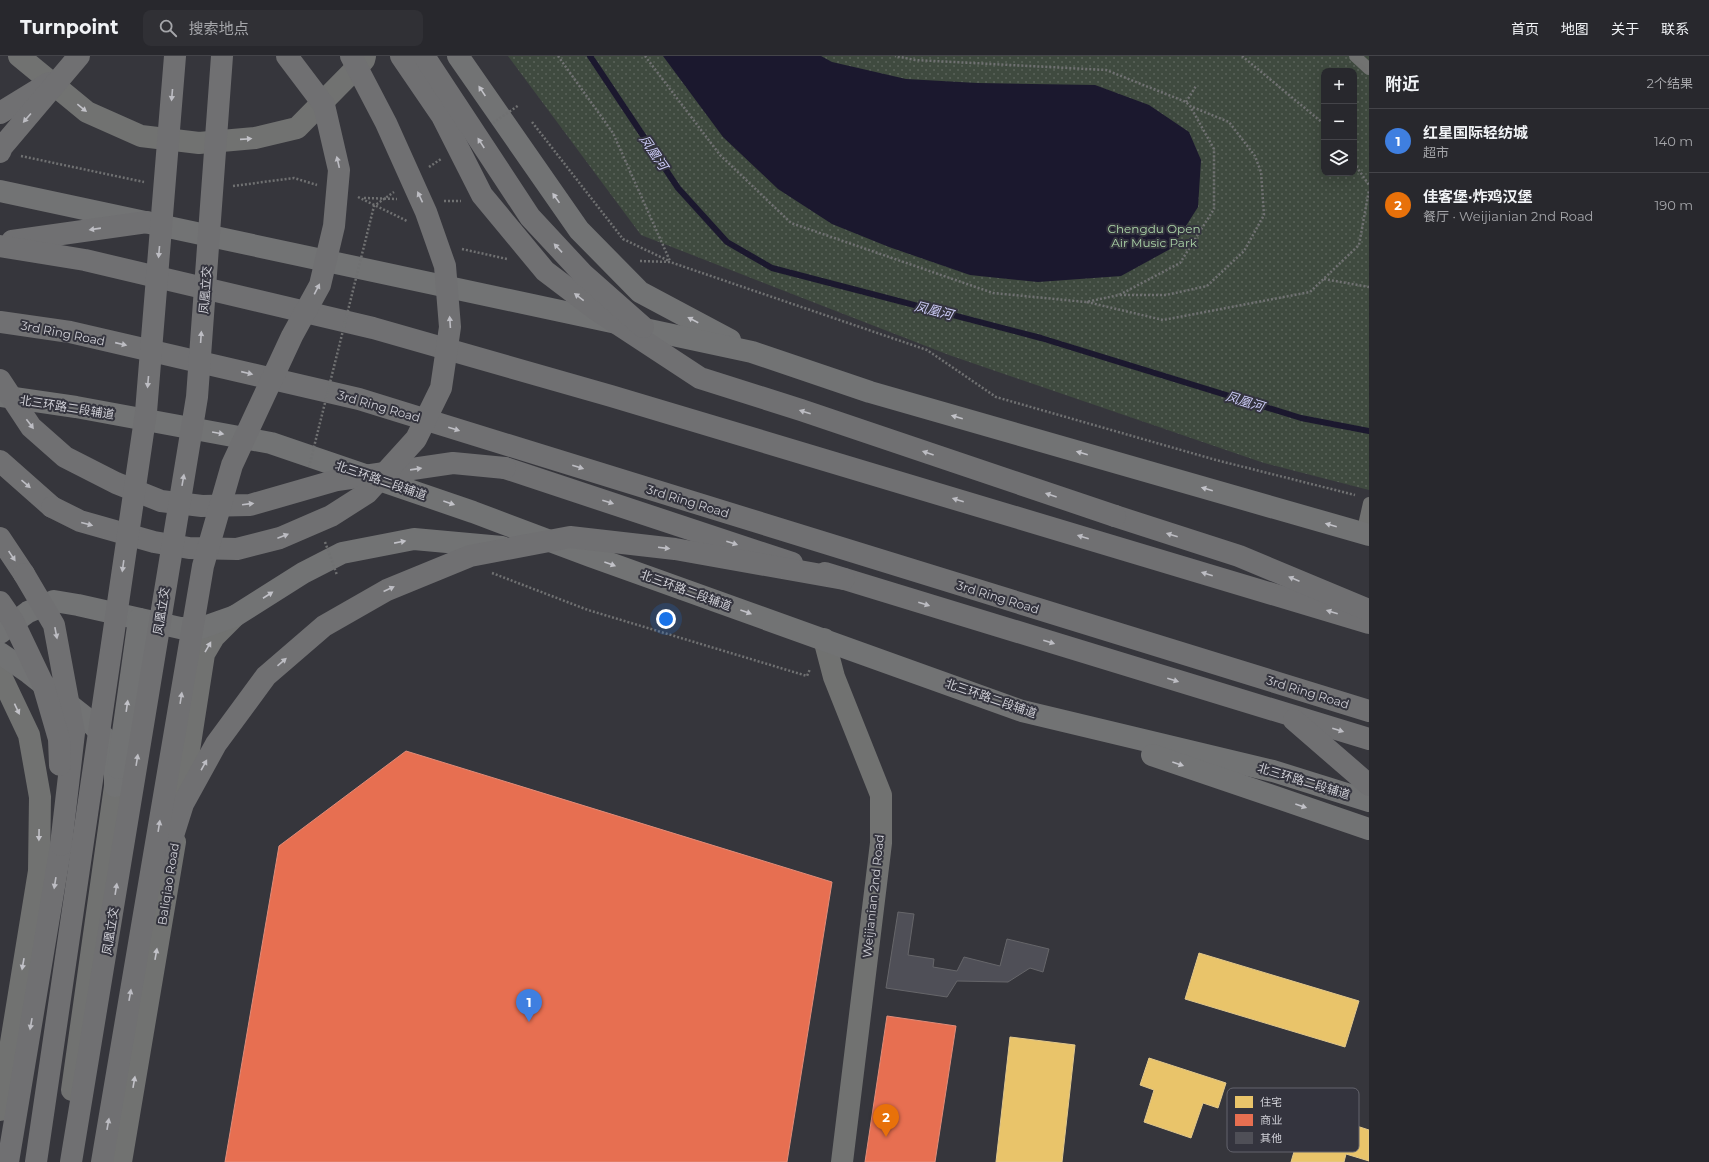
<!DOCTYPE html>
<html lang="zh">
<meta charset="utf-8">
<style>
:root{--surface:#28282d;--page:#303035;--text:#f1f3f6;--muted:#a5a6aa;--line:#444449;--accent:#9a9aa1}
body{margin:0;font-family:Montserrat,"Noto Sans SC",sans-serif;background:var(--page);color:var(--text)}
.controls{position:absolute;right:12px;top:12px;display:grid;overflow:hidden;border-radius:8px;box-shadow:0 4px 16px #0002}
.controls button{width:36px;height:36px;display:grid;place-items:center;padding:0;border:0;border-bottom:1px solid var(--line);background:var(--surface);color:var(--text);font:20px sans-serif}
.you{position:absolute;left:666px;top:563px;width:14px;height:14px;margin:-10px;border:3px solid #fff;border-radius:50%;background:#1a73e8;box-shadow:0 0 0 6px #1a73e833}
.badge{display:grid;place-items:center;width:26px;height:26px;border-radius:50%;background:var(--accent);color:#fff;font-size:13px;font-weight:700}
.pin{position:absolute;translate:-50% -33px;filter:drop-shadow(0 1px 2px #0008)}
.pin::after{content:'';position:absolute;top:21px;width:14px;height:12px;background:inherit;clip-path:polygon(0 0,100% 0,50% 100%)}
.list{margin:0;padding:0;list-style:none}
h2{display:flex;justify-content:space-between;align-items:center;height:52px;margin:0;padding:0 16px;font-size:17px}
h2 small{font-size:13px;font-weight:400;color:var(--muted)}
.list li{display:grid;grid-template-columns:26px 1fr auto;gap:12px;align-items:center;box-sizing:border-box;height:64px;padding:0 16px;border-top:1px solid var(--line)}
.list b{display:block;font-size:15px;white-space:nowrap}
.list p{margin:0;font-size:13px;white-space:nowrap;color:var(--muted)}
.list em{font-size:13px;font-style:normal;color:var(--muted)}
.icon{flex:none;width:22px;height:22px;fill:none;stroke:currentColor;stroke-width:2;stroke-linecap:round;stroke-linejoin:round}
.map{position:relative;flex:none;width:1369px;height:1106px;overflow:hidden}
header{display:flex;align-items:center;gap:24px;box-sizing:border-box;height:56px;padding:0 20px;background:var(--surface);border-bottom:1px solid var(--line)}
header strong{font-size:19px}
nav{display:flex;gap:22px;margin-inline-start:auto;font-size:14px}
.search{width:280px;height:36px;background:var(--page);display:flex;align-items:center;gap:10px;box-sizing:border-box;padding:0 14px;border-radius:8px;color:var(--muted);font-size:15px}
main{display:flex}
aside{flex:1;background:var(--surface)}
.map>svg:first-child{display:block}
.park{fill:url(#park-dots);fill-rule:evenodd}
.water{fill:#1b182e}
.homes{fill:#e9c46a;stroke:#e2c88b}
.shops{fill:#e76f51;stroke:#e08c79}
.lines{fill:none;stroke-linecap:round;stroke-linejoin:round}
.stream{stroke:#1b182e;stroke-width:6}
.building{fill:#4f4f57;stroke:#66666a}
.path{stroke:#707172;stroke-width:2.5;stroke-dasharray:2 2;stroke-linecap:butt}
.service{stroke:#717271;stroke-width:12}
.minor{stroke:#717271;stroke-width:22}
.tertiary{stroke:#717271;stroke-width:22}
.secondary{stroke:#727374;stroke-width:22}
.trunk{stroke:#707072;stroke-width:22}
.path-bridge{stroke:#707172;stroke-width:2.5;stroke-dasharray:2 2;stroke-linecap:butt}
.trunk-bridge{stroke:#707072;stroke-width:22}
.oneway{fill:#c2c2c8}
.oneway2{fill:#bdbdc3}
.labels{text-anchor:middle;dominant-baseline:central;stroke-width:4;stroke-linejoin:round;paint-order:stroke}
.park-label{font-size:12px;fill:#acd5a8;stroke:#34343e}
.street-label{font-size:12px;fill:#d0d0d7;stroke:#34343e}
.water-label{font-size:13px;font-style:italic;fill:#cccbf7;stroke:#34343e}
.key{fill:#34343e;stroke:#63636c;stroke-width:1}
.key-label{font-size:11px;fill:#d0d0d7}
</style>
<header>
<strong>Turnpoint</strong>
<div class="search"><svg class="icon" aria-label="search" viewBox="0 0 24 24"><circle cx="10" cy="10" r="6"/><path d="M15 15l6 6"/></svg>搜索地点</div>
<nav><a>首页</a><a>地图</a><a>关于</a><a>联系</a></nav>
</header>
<main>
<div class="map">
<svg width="1369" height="1106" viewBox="0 0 1369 1106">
<defs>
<pattern id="park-dots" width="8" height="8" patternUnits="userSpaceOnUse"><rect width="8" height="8" fill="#3f4a3f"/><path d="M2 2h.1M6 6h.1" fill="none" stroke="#5a635a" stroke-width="1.8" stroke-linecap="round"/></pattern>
</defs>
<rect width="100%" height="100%" fill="#36363c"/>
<path class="park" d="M 508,0 L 1369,0 L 1369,434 L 1264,407 L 949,299 L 641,179 ZM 1324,15 L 1354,15 L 1354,117 L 1324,117 Z"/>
<polygon class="water" points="663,0 821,0 832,6 906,23 977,27 1095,29 1149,49 1189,76 1201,104 1198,151 1172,192 1121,220 1038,226 970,219 889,191 832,168 778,133 723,81"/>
<g class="homes">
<polygon points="1199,897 1359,945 1345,991 1185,943"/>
<polygon points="1010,981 1075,989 1062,1106 996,1106"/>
<polygon points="1149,1002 1226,1027 1218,1052 1203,1047 1191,1082 1144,1066 1154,1034 1140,1029"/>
<polygon points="1295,1050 1369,1074 1369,1105 1346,1098 1344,1106 1291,1106 1298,1082 1286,1078"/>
</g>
<g class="shops">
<polygon points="406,695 832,826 787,1106 225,1106 279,790"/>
<polygon points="887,960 956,970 935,1106 865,1106"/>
</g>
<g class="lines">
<polyline class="stream" points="590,0 678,132 727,186 772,212 1041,282 1301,362 1369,375"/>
</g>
<polygon class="building" points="898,856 914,858 908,899 934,903 933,911 957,915 964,901 1000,910 1007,883 1049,893 1043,916 1030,912 1008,926 957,925 947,941 886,932"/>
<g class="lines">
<g class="path">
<polyline points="558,0 613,77 670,205"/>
<polyline points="645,0 720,99 791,167 993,237 1086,246 1119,239 1180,207 1214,153 1214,93 1190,50 1186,46 1106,14 915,4 895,0"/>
<polyline points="1242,0 1324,68"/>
<polyline points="1186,46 1196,30"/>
<polyline points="532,66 623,183 669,205"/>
<polyline points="21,100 144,126"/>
<polyline points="1354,107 1369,129"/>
<polyline points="233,130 294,122 317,129"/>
<polyline points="358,141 407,165"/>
<polyline points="364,142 397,143"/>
<polyline points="444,145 461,145"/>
<polyline points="462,193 507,203"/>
<polyline points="640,205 670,206 927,294 996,341 1216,404 1355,439"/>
<polyline points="1324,223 1369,231"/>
<polyline points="1120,239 1166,239 1207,230 1244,195 1264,159 1261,116 1255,100 1229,66 1190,50"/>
<polyline points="1087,246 1163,264 1310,236 1359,189 1369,134"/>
<polyline points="492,517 588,554 807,620 810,613"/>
</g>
<g class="service">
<polyline points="1355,0 1369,13"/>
<polyline points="1362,478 1369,447"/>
</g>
<g class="minor">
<polyline points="824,583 834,621 881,739 881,787 842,1106"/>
<polyline points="0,618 29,679 40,741 39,815 0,1054"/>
<polyline points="180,752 204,598 214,581 235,560"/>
<polyline points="72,1034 115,730"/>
<polyline points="121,1106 175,786"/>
</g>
<polyline class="tertiary" points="19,0 87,56 141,80 199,87 255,82 297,72 364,4 365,0"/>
<g class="secondary">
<polyline points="458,0 579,174 640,236 730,284"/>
<polyline points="0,135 752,296 870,336 1369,479"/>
<polyline points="0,340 76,351 271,387 473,456 590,500 1022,655 1273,715 1369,745"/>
<polyline points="0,577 28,556 54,545 78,549 180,572 201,572 235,560 303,517 342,497 414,483 502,491"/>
<polyline points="0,597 29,617 86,662 107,684 115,708 115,730"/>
<polyline points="1152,699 1369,773"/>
<polyline points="118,712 139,563"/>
</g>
<g class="trunk">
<polyline points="12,185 147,166"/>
<polyline points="0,190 85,204 373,272 611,340 1369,567"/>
<polyline points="0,266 70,276 359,343 1369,655"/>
<polyline points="0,405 52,451"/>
<polyline points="505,412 792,507"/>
<polyline points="1115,460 1239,500 1366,553"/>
<polyline points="0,482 24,518"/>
<polyline points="825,517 1369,683"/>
<polyline points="1294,664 1369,729"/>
<polyline points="8,1106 61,789"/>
</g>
<g class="path-bridge">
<polyline points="493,67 519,49"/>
<polyline points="429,111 441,103"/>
<polyline points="309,411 374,150 394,136"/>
<polyline points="325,486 337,519"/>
</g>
<g class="trunk-bridge">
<polyline points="401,0 442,60 482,139 545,215 595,253 700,322 801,354 1115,460"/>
<polyline points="424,0 530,161 583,218 643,271"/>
<polyline points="0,57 49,27"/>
<polyline points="0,96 2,91 79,0"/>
<polyline points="0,324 31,371 65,401 116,427 161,445 202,450 250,449 337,424 453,407 505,412"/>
<polyline points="52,451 80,465 154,486 189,492 237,493 280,482 331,460 367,437 416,383 441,332 450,271 445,210 426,156 386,67 351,0"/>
<polyline points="24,518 54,569 74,677 61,789"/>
<polyline points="0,546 13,565 43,628 59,683 60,709"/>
<polyline points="165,805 183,748 216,688 266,620 324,570 387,534 470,500 570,481 675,493 844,523"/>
<polyline points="36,1106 146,356 175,0"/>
<polyline points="71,1106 197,341 222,0"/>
<polyline points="102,1106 203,510 232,409 292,280 320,229 334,170 339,114 324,49 287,0"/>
</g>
</g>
<defs><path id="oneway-solid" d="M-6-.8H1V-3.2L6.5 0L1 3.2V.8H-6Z"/></defs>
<g class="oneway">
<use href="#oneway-solid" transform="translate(482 35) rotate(-124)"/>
<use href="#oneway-solid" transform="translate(82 52) rotate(39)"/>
<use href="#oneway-solid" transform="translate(246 83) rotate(-4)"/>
<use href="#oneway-solid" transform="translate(556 142) rotate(-125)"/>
<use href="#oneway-solid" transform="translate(693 264) rotate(-152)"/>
<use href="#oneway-solid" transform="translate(957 361) rotate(-164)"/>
<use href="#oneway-solid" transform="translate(218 377) rotate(10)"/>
<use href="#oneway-solid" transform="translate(1082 397) rotate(-164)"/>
<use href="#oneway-solid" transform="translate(1207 433) rotate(-164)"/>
<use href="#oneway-solid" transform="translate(449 447) rotate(19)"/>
<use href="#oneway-solid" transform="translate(1331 469) rotate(-164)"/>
<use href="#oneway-solid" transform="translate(400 486) rotate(-11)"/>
<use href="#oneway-solid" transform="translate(610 508) rotate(20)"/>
<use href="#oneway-solid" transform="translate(268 539) rotate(-33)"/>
<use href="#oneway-solid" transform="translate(746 556) rotate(20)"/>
<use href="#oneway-solid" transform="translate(208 591) rotate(-60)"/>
<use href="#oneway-solid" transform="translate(127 650) rotate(-82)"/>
<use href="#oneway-solid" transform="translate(17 653) rotate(65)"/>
<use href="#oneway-solid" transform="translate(1178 708) rotate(19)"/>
<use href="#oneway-solid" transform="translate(1301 750) rotate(19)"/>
<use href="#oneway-solid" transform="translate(39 779) rotate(91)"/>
<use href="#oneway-solid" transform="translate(156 898) rotate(-80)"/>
<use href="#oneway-solid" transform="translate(23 908) rotate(100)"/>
<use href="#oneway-solid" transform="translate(134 1026) rotate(-80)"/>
</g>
<g class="oneway2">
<use href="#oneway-solid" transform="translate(172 39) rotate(95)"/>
<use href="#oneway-solid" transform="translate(27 62) rotate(131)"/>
<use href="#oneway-solid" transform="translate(481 87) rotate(-123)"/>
<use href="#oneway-solid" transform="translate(338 106) rotate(-103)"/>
<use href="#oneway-solid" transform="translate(420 141) rotate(-115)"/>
<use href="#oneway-solid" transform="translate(95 173) rotate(172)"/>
<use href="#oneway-solid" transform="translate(558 192) rotate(-133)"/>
<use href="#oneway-solid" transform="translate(159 196) rotate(95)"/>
<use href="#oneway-solid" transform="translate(317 233) rotate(-63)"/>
<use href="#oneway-solid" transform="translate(579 241) rotate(-142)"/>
<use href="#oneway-solid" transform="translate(450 266) rotate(-94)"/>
<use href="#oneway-solid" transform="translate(201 281) rotate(-86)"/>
<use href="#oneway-solid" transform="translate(121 288) rotate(13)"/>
<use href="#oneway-solid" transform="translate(247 317) rotate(13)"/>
<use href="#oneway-solid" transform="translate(148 326) rotate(95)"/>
<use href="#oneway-solid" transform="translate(805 356) rotate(-162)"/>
<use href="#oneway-solid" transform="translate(30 368) rotate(53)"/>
<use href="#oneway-solid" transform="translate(454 373) rotate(17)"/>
<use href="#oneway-solid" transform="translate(928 397) rotate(-161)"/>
<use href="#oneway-solid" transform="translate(578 411) rotate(17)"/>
<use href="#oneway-solid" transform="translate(416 413) rotate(-8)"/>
<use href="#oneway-solid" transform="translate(183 424) rotate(-80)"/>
<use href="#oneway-solid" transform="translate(26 428) rotate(41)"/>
<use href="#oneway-solid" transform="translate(1051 439) rotate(-161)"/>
<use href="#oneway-solid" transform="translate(958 444) rotate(-163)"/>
<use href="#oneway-solid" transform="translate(608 446) rotate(18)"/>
<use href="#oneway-solid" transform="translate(248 448) rotate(-7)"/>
<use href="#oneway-solid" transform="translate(87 468) rotate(15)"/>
<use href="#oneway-solid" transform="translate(1172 479) rotate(-162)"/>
<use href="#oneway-solid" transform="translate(283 480) rotate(-21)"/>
<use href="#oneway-solid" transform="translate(1083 481) rotate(-163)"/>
<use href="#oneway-solid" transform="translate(732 487) rotate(18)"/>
<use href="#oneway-solid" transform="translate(664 492) rotate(7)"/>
<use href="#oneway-solid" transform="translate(12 500) rotate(56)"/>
<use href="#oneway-solid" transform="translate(123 510) rotate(98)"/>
<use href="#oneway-solid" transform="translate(1207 518) rotate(-163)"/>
<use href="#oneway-solid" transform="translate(1294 523) rotate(-157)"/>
<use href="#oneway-solid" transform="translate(389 533) rotate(-25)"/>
<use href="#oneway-solid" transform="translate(924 548) rotate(17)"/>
<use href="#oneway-solid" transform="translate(1332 556) rotate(-163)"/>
<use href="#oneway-solid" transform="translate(56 577) rotate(79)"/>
<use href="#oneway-solid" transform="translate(1049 586) rotate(17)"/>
<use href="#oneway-solid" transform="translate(282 606) rotate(-41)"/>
<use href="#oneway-solid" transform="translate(1173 624) rotate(17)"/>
<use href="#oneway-solid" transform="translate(181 642) rotate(-81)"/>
<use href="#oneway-solid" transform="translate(1338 674) rotate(17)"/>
<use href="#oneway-solid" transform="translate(137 704) rotate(-81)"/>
<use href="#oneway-solid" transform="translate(204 709) rotate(-61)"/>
<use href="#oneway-solid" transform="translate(159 770) rotate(-81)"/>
<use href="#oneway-solid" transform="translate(55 827) rotate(99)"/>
<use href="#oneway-solid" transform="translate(116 833) rotate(-81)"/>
<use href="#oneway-solid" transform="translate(130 939) rotate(-80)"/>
<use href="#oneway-solid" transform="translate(31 968) rotate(100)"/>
<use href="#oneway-solid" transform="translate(108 1068) rotate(-80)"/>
</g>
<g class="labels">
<g class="park-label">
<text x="1154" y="172">Chengdu Open<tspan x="1154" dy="14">Air Music Park</tspan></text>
</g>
<g class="street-label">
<text transform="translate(205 234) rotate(-86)">凤凰立交</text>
<text transform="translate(63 277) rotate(11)">3rd Ring Road</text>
<text transform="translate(379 350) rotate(16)">3rd Ring Road</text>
<text transform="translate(67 351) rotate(9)">北三环路二段辅道</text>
<text transform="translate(381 424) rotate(19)">北三环路二段辅道</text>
<text transform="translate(688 445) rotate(17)">3rd Ring Road</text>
<text transform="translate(686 534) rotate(20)">北三环路二段辅道</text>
<text transform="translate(998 541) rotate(17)">3rd Ring Road</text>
<text transform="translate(161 555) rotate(-81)">凤凰立交</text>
<text transform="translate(1308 636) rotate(17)">3rd Ring Road</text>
<text transform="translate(991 642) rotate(19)">北三环路二段辅道</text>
<text transform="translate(1304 725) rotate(17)">北三环路二段辅道</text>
<text transform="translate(168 828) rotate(-81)">Baliqiao Road</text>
<text transform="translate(873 840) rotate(-84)">Weijianian 2nd Road</text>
<text transform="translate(110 875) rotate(-81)">凤凰立交</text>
</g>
<g class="water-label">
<text transform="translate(654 96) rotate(56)">凤凰河</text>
<text transform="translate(934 254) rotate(14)">凤凰河</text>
<text transform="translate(1245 345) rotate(17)">凤凰河</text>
</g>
</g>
<rect x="1227" y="1032" width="132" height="64" rx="6" class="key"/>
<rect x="1235" y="1040" width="18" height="12" fill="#e9c46a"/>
<rect x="1235" y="1058" width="18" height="12" fill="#e76f51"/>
<rect x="1235" y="1076" width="18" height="12" fill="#4f4f57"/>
<g class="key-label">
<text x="1260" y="1050">住宅</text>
<text x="1260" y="1068">商业</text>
<text x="1260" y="1086">其他</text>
</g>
</svg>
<div class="controls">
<button>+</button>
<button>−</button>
<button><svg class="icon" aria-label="layers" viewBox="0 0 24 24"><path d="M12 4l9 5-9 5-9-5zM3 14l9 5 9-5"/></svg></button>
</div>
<div class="you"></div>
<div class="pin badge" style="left:529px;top:966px;background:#3f7fe0">1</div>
<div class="pin badge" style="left:886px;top:1081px;background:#e8710a">2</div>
</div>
<aside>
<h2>附近<small>2个结果</small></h2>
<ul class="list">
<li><span class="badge" style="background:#3f7fe0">1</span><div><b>红星国际轻纺城</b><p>超市</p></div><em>140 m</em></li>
<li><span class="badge" style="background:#e8710a">2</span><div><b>佳客堡·炸鸡汉堡</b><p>餐厅 · Weijianian 2nd Road</p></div><em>190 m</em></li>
</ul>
</aside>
</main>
